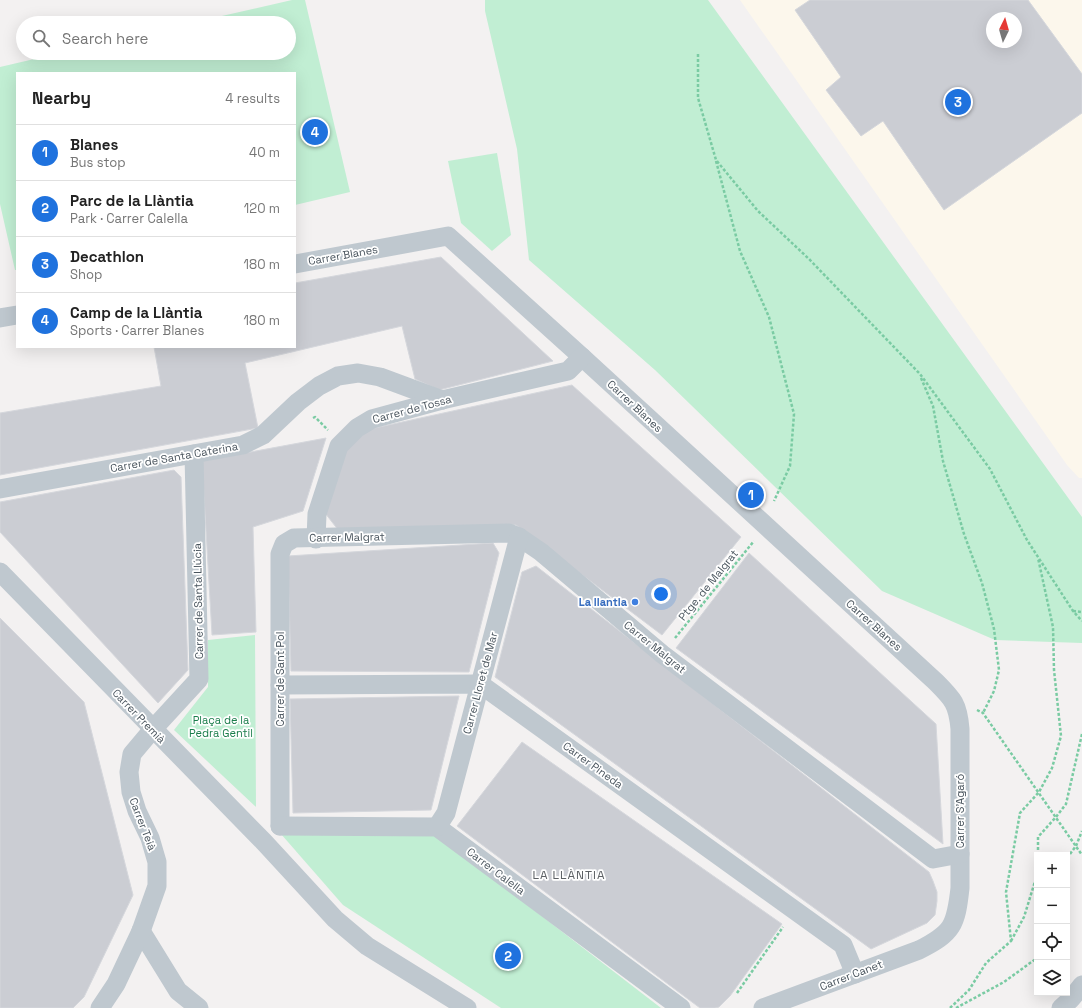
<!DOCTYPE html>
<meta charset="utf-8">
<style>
:root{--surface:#fff;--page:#f2f2f2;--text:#222;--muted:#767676;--line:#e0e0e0;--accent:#1f72de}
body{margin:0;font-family:"Space Grotesk",sans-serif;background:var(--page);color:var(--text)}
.controls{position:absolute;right:12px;bottom:12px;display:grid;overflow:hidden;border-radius:0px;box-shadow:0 4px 16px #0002}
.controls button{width:36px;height:36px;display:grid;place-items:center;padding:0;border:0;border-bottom:1px solid var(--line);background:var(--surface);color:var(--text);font:20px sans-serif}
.compass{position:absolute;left:986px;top:12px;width:36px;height:36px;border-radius:50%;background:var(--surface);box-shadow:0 4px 16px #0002;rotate:5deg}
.you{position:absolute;left:661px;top:594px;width:14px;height:14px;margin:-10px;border:3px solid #fff;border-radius:50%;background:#1a73e8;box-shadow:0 0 0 6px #1a73e833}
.badge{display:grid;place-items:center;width:26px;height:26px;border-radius:50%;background:var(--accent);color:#fff;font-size:13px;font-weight:700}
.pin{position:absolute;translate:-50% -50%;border:2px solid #fff;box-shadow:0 1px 4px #0006}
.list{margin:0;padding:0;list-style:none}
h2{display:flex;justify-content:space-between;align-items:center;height:52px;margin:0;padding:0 16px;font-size:17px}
h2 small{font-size:13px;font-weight:400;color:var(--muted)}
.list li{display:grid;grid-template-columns:26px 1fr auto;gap:12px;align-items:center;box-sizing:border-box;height:56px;padding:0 16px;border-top:1px solid var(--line)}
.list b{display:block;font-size:15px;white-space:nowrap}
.list p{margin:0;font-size:13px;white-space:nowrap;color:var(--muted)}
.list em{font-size:13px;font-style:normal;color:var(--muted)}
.icon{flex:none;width:22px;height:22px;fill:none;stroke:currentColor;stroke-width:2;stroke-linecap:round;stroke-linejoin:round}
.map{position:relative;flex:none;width:1082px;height:1008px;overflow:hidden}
.search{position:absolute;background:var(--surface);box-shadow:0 4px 16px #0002;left:16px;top:16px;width:280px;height:44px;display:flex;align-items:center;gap:10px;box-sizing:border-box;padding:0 14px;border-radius:22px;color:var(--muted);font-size:15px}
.panel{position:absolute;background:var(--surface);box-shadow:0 4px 16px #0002;left:16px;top:72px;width:280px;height:276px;border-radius:0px}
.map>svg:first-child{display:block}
.commercial{fill:#fcf7ec;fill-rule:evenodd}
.green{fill:#c1eed3}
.building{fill:#cbcdd3;stroke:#d5d7dc;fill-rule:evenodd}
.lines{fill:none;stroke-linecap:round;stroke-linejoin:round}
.path{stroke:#7acba3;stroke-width:2.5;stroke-dasharray:3 2;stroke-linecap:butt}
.street{stroke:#bfc8cf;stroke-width:19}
.shop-dot{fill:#3f7fe0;stroke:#fff;stroke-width:1.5}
.labels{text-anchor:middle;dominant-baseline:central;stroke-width:3.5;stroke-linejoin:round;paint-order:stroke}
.street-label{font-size:11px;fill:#49545d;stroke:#fff}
.shop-label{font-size:11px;font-weight:bold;fill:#366cbe;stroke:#fff;text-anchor:end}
.park-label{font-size:11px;fill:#1b7e4c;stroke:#fff}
.neighbourhood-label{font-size:12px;letter-spacing:1px;fill:#5d6165;stroke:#fff}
</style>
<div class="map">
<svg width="1082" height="1008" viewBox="0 0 1082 1008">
<rect width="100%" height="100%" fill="#f3f1f1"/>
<path class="commercial" d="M 740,0 L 1082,0 L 1082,478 L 1079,478 L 1067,465 ZM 992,18 L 1016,18 L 1016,42 L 992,42 Z"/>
<g class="green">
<polygon points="292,0 305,0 350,192 295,205 295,73 17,73 17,270 15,270 0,204 0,67 60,53 289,53 289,23 191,23"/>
<polygon points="485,0 708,0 1082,517 1082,643 995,640 882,591 655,370 529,260 517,149 485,11"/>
<polygon points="497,153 511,235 492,251 461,223 448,161"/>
<polygon points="255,635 256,807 174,730 208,687 208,640"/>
<polygon points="433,832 661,1008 501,1008 343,905 281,834"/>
</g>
<g class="building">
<path d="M 810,0 L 1028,0 L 1082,74 L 1082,113 L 944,210 L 883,121 L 861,136 L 826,90 L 841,77 L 795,10 ZM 992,18 L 1016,18 L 1016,42 L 992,42 Z"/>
<polygon points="441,257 553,361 439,390 415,379 402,326 245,363 258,428 0,475 0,413 161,386 154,347 295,347 295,283"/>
<polygon points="572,385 741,537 662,635 516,525 339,531 325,513 345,449 370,429"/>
<polygon points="326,438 303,511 253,527 256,632 212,635 202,461"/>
<polygon points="174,470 181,477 188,670 158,703 0,532 0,502"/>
<polygon points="493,543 499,553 469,672 291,671 288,556"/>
<polygon points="749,553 936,724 943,844 676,648"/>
<polygon points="536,566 929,872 933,881 937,892 937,901 935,915 927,923 871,949 495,677 522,572"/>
<polygon points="0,618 84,702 133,895 84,997 73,1008 0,1008"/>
<polygon points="459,696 431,810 293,813 290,699"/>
<polygon points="522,742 782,924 730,996 719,1007 715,1008 700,1008 457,826"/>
</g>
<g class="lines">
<g class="path">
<polyline points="698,54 698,98 716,160 758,211 809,259 920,374 990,469 1027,540 1073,611 1082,621"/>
<polyline points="716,161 740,251 769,317 794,414 790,466 774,501"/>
<polyline points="921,378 933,406 943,461 964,534 982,583 994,629 999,670 994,691 983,713"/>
<polyline points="313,418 315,417 328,430"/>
<polyline points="1073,611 1082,612"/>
<polyline points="675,638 754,541"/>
<polyline points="977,710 983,713 1082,855"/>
<polyline points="1038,855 1038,837 1056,817 1066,804 1082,734"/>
<polyline points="1067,858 1076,846 1082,831"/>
<polyline points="1011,941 1024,917 1037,875"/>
<polyline points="737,993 783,927"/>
<polyline points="950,1008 969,990 986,963 1011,941 1006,892 1020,813 1039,792 1052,768 1061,736 1054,670 1053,627 1038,558"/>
<polyline points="956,1008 1004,982 1037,958"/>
</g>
<g class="street">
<path d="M 295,264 L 448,236 L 582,357 L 936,682 C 953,699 958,704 960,729 L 960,888 C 956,925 953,933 919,950 L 763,1008"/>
<polyline points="0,318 17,315"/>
<polyline points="0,489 243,445 263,435 298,402 319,386 338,376 358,373 380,377 442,400"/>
<polyline points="316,539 317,514 339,446 357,428 372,419 442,400 568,371 582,357"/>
<polyline points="0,572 264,842 335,919 367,946 467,1008"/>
<polyline points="280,685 480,684 843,945 855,974"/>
<polyline points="280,826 280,554 284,544 294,538 509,533 519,537 541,552 662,654 933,859 960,854"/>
<polyline points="280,826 437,827 681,1008"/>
<polyline points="437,827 446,813 519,537"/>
<polyline points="141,931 178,991 199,1008"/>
<polyline points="100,1008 116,984 141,931 157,886 157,862 150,838 137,811 131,792 129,772 132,754 153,729 199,679 194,454"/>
<polyline points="1061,1008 1071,999 1082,985"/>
</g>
</g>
<circle class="shop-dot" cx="635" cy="602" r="4"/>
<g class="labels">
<g class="street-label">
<text transform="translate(343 255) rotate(-10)">Carrer Blanes</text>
<text transform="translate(635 406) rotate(43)">Carrer Blanes</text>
<text transform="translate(412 409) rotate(-15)">Carrer de Tossa</text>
<text transform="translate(174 457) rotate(-10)">Carrer de Santa Caterina</text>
<text transform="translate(347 537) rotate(-1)">Carrer Malgrat</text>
<text transform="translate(708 585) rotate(-51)">Ptge. de Malgrat</text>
<text transform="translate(198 601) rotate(-91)">Carrer de Santa Llúcia</text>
<text transform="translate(874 625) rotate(42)">Carrer Blanes</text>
<text transform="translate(655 647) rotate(39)">Carrer Malgrat</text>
<text transform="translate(280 679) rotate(-90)">Carrer de Sant Pol</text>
<text transform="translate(480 683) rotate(-75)">Carrer Lloret de Mar</text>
<text transform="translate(139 716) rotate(46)">Carrer Premià</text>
<text transform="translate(593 765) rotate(36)">Carrer Pineda</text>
<text transform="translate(960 811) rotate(-90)">Carrer S'Agaró</text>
<text transform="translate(143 824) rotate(69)">Carrer Teià</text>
<text transform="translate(496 871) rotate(37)">Carrer Calella</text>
<text transform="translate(851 975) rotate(-21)">Carrer Canet</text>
</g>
<g class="shop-label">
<text x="627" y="602">La llantia</text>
</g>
<g class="park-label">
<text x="221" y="720">Plaça de la<tspan x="221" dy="13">Pedra Gentil</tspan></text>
</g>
<g class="neighbourhood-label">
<text x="569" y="875">LA LLÀNTIA</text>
</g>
</g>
</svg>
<div class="controls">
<button>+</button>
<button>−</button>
<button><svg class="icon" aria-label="locate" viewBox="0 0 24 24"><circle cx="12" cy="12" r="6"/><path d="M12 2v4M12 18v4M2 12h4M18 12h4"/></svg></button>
<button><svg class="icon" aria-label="layers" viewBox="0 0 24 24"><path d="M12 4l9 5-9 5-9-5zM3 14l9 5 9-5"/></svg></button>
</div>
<svg class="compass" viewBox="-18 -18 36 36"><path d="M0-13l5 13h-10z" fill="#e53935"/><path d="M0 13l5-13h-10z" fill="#767676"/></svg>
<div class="you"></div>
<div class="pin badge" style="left:751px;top:495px">1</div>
<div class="pin badge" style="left:508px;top:956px">2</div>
<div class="pin badge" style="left:958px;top:102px">3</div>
<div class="pin badge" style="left:315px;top:132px">4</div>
<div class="search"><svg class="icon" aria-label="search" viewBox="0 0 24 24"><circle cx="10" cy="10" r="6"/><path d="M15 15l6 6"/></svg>Search here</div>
<section class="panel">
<h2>Nearby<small>4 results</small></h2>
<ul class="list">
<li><span class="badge">1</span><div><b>Blanes</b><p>Bus stop</p></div><em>40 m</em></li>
<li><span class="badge">2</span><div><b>Parc de la Llàntia</b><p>Park · Carrer Calella</p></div><em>120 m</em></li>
<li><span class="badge">3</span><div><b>Decathlon</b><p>Shop</p></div><em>180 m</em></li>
<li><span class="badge">4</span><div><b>Camp de la Llàntia</b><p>Sports · Carrer Blanes</p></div><em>180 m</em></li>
</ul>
</section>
</div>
